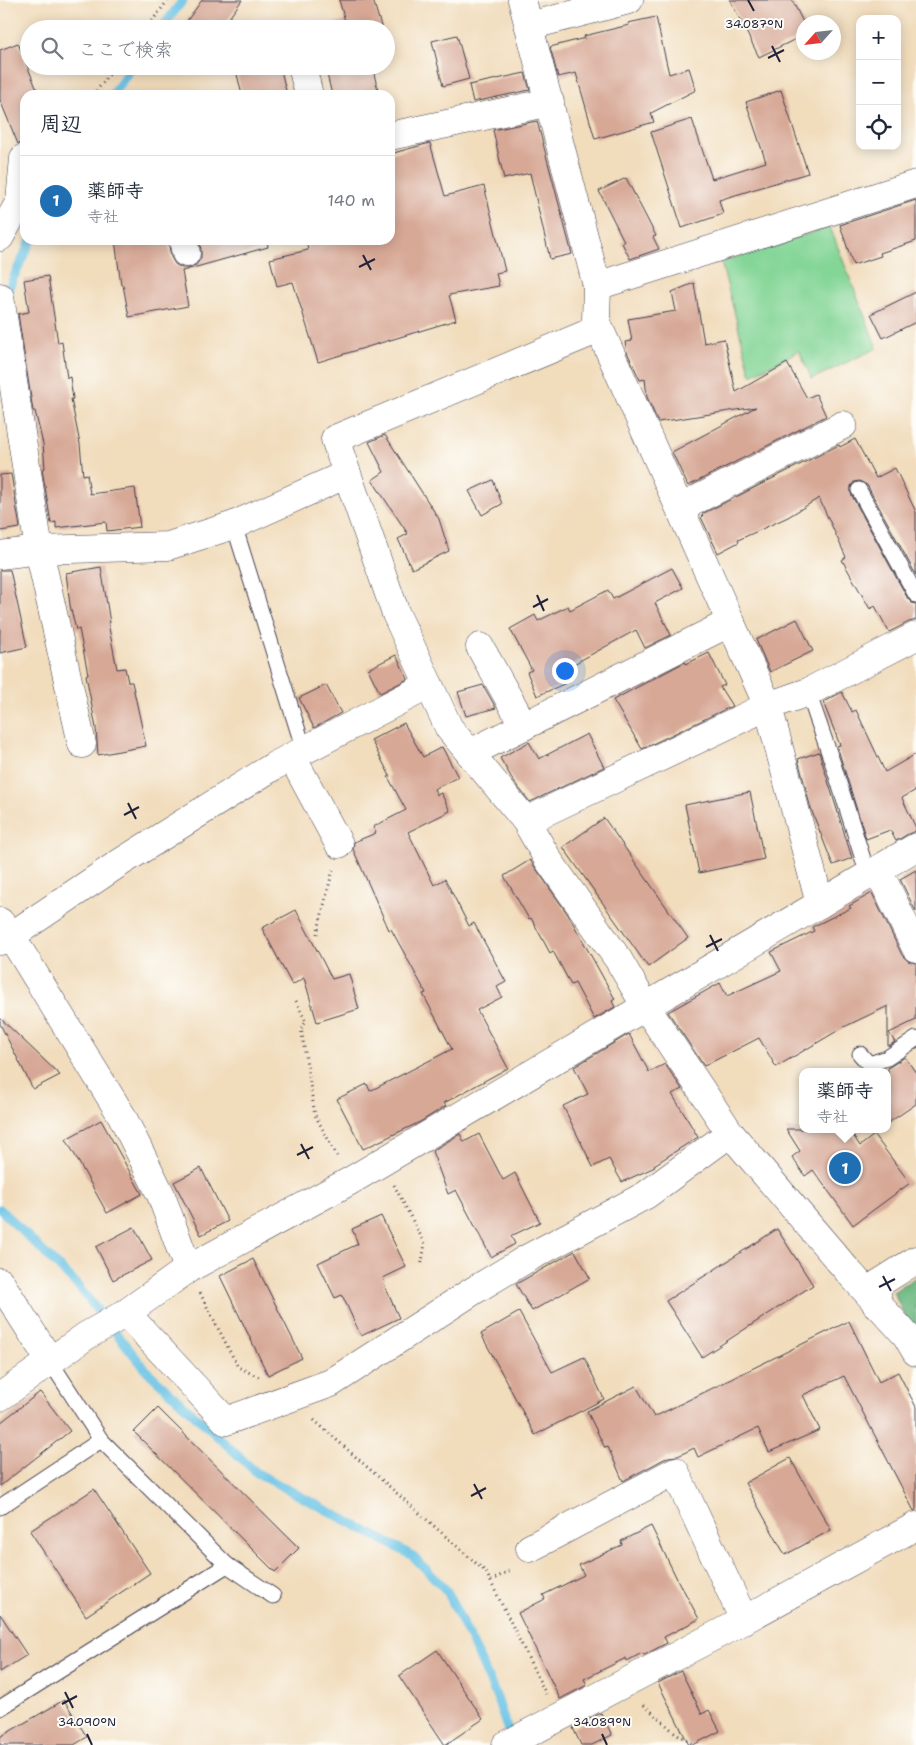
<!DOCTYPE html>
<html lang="ja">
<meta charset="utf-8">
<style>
:root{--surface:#fff;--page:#f6f6f7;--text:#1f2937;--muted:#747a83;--line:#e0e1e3;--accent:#1f6fb2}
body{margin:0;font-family:"Shantell Sans","Klee One",sans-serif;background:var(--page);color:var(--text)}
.controls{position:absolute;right:15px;top:15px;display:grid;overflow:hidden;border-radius:10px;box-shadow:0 2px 12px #0003}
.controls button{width:45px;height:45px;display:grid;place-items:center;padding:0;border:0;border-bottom:1px solid var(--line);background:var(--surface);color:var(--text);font:25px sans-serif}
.compass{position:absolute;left:796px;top:15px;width:45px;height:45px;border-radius:50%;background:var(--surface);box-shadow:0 2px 12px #0003;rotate:243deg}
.you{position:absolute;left:564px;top:670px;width:18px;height:18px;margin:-12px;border:4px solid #fff;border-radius:50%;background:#1a73e8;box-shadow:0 0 0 8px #1a73e833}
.badge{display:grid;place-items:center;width:32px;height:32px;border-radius:50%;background:var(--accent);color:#fff;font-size:16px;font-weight:700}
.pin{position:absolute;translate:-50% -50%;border:2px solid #fff;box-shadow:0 1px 5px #0006}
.popup{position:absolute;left:799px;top:1068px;width:92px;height:65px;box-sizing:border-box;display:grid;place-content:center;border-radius:10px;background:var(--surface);filter:drop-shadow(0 1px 4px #0005);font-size:16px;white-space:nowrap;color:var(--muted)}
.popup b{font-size:19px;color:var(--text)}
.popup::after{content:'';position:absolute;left:50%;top:100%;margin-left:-10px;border:10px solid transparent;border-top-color:var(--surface)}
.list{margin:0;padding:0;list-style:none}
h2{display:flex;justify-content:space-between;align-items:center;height:65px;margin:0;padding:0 20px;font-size:21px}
h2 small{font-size:16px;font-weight:400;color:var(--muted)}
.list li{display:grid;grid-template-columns:32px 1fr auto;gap:15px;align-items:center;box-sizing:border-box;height:90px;padding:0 20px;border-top:1px solid var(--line)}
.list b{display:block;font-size:19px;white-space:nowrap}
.list p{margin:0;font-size:16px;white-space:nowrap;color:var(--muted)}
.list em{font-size:16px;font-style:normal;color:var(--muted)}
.icon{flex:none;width:28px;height:28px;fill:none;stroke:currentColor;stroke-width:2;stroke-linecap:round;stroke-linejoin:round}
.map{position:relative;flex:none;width:916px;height:1745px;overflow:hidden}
.search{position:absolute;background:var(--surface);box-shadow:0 2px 12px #0003;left:20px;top:20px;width:375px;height:55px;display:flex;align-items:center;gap:12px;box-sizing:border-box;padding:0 18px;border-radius:28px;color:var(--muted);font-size:19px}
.panel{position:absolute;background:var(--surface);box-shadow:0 2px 12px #0003;left:20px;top:90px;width:375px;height:155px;border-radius:15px}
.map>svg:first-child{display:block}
.green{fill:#84d697;stroke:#537c69}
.forest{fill:#6bb780;stroke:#466c5e}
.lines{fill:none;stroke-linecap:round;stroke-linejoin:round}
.stream{stroke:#67c2e5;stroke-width:9}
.building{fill:#d7a896}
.service-casing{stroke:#413e4e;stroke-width:17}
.minor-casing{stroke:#413e4e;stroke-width:29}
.path{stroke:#413e4e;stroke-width:3;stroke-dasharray:1 4;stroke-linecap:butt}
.service{stroke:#fff;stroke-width:15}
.minor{stroke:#fff;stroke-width:28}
.ticks{fill:none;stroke:#22223b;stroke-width:2}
.ticks-label{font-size:12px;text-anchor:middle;fill:#22223b;stroke:#fdfcf7;stroke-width:4;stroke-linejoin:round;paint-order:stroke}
</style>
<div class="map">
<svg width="916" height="1745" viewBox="0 0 916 1745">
<rect width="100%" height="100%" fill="#fdfcf7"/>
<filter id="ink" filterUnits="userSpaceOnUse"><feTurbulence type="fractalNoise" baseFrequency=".02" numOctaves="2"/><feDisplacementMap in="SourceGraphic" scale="10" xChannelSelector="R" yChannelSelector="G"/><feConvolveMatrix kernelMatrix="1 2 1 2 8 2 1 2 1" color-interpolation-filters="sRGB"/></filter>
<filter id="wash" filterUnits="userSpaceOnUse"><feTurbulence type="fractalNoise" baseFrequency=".0096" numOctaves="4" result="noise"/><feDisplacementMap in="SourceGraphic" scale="20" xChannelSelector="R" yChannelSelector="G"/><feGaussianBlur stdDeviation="1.12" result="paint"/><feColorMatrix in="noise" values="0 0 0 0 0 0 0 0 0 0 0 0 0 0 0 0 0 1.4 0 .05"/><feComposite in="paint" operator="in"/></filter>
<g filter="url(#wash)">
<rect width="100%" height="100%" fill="#f1dcbb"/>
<polygon class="green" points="830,227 877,348 812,379 799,351 751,375 721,262"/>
<polygon class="forest" points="916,1277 916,1338 893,1292"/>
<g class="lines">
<g class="stream">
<polyline points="161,29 183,0"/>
<polyline points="112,95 133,66"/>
<polyline points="5,296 31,240"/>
<polyline points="0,1209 77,1285 147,1371 257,1473 413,1556 447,1591 479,1657 497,1698 511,1740"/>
</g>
</g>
<g id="blocks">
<g class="building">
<polygon points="202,0 242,0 221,29 181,29"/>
<polygon points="339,0 373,0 382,29 325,29 324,26 345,21"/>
<polygon points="730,0 792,0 804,24 804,35 759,57"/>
<polygon points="656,17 669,74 689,68 696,90 651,113 654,122 595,139 576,73 558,77 550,47 585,38 584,36 629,25 628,23"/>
<polygon points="457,35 469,79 443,86 432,41"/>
<polygon points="18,43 39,95 25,95 25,142 18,144 0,100 0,50"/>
<polygon points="235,66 280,66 287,95 242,95"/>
<polygon points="325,66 372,66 378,90 357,95 332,95"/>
<polygon points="525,73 530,90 473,102 469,85"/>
<polygon points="781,90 808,173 719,200 723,214 682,228 651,132 692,119 712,179 766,162 746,102"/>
<polygon points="537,121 572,254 550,259 530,173 504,179 493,130"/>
<polygon points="430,143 445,196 484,186 505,271 496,273 499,286 449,295 456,320 318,362 293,282 277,286 270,259 308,250 306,240 390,240 390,154"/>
<polygon points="626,178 656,236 653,237 659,249 630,259 622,243 624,241 599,191"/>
<polygon points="916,200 916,241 880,253 881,256 853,265 840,225"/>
<polygon points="115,240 168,240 171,257 175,264 182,268 189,268 196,265 201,258 201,250 199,240 267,240 268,247 182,271 188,306 129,317 123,285 121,285"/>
<polygon points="48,276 58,343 62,342 67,378 70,377 73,399 71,399 80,444 83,475 87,474 90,494 135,488 140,527 107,531 106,522 56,528 56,522 51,523 42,469 45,468 43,444 35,411 33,411 18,314 29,312 24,280"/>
<polygon points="694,283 704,343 724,339 736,392 787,363 807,398 816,394 826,416 688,486 672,452 756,407 658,422 647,397 645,379 640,380 627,352 625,342 632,341 628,319 676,311 672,292"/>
<polygon points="916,292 916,322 883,338 871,314"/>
<polygon points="385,435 439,519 449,551 412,569 398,539 408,534 372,480 384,472 369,442"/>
<polygon points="855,439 876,478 895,468 916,512 916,575 867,485 859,481 854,482 851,486 851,494 908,599 912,603 916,604 916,620 909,622 889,632 875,606 870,609 842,560 846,557 819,498 788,517 738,540 739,542 718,553 701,517 703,515 702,514 839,445 840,447"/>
<polygon points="11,474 20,528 0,531 0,475"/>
<polygon points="493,480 502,504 482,515 469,491"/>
<polygon points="101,567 110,623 108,623 117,669 125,668 128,682 132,682 146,746 98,755 96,728 86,675 88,674 79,629 76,630 70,605 66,573"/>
<polygon points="672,568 683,588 655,603 671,635 645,648 636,630 561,671 566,683 537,696 527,672 532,670 510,629 535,615 538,621 568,606 570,610 608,590 613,599"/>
<polygon points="0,570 10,570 27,647 0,653"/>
<polygon points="797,619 813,651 770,672 756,640"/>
<polygon points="709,653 725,685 720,687 732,706 642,749 613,700 685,662 686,664"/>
<polygon points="396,655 408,679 380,693 368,669"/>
<polygon points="326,685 341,713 314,728 299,698"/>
<polygon points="483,685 496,708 466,716 458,692"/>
<polygon points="842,692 852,712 856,710 885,772 916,754 916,790 902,798 916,828 916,831 908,834 896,841 890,830 866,839 837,746 840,745 823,702"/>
<polygon points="404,723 423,757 442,747 458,777 434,789 437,795 441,793 450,811 408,832 434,885 445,879 469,926 474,923 506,982 497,987 502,997 477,1010 508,1068 444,1103 446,1106 420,1122 363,1149 337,1099 367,1084 370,1091 452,1049 423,994 426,993 391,929 389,930 353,849 354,842 376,833 373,827 406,810 388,777 390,776 371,740"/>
<polygon points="587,734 604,767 530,802 514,782 500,758 529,742 539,759"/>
<polygon points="819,752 852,858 833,865 811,809 798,759"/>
<polygon points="750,792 764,859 699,873 685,805"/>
<polygon points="604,818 688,938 648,967 563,847"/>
<polygon points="530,860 569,916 615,999 612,1001 615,1007 594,1019 575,983 571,985 553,951 550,953 531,918 529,919 504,876"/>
<polygon points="916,870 916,912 900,879"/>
<polygon points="872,893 902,955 908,961 916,963 916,1020 889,1033 895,1042 888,1046 888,1006 844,1027 776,1067 759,1038 704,1066 668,1012 720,983 727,996 781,971 771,952 814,931 812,927 851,908 849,906"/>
<polygon points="296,910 332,979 349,974 359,1009 317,1022 304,978 292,985 262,928"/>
<polygon points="0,1018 60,1075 33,1089 0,1024"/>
<polygon points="629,1034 649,1072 665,1064 682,1089 672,1094 698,1137 654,1165 655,1167 622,1182 609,1159 593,1167 563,1106 588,1094 574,1067"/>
<polygon points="905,1057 916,1073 916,1104 888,1123 888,1068"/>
<polygon points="101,1120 142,1194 107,1213 66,1139"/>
<polygon points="786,1129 849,1129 860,1146 874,1135 910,1183 853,1225 813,1170 805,1176 792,1157 800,1151"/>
<polygon points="460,1134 464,1142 479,1134 503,1180 515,1173 540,1222 511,1236 515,1244 491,1257 456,1190 448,1194 432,1151"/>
<polygon points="201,1168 228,1221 201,1235 174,1182"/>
<polygon points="381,1216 406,1267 383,1278 385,1283 384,1284 399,1318 361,1336 342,1295 335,1298 318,1263 358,1244 352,1229"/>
<polygon points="134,1227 152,1260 113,1280 96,1247"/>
<polygon points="777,1229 813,1285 702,1357 666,1301"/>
<polygon points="575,1251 590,1278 532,1311 516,1284"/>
<polygon points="253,1259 302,1358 268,1375 220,1276"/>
<polygon points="519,1312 552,1372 584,1357 604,1399 535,1435 481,1334"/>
<polygon points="849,1321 879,1382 898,1372 916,1407 916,1510 914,1511 844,1376 803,1395 820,1430 769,1452 758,1428 698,1457 694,1448 678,1456 668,1457 623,1481 608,1447 605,1448 587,1411 636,1386 654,1417"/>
<polygon points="40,1392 70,1431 0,1486 0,1423"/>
<polygon points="158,1408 299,1548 275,1572 134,1432"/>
<polygon points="790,1458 831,1530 785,1555 745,1483"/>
<polygon points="94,1489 150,1573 86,1616 30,1531"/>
<polygon points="651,1526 682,1589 683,1589 699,1619 664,1637 667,1643 644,1655 642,1653 627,1661 626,1658 584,1679 587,1685 560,1699 518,1613 545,1599 543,1595 584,1575 579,1565 622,1545 621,1541"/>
<polygon points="0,1614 27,1655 0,1672"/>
<polygon points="437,1650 483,1719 445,1745 399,1676"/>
<polygon points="681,1671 702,1714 709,1710 720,1731 693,1745 689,1745 658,1683"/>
<polygon points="64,1700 87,1737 74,1745 0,1745 0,1737"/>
<polygon points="601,1713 612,1735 592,1745 581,1745 573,1728"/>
</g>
</g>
</g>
<g filter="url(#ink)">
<use href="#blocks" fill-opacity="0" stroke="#413e4e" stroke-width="1"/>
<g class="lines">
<defs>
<g id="service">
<polyline points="859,490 916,595"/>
<polyline points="234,525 304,750"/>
<polyline points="808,692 833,764 868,875"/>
<polyline points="860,1054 869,1064 887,1058 916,1039"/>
<polyline points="0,1507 101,1440"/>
<polyline points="227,1565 273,1596"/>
<polyline points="0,1708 227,1565 101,1440 50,1361"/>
</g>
<g id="minor">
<polyline points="522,0 597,286 596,321 768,706 820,904"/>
<polyline points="529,26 629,0"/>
<polyline points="302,66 309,95"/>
<polyline points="390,136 550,102"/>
<polyline points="0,237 20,201 24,158 25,158"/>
<polyline points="183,240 186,253"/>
<polyline points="597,286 916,184"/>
<polyline points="0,297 39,550 82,744"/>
<polyline points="599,329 335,439 396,614 449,728 526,821 549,861 618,959 646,1007 730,1133 847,1270 906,1335 916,1352"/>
<polyline points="680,508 843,425"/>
<polyline points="0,555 39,550 168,546 234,525 347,474"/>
<polyline points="480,647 524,726"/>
<polyline points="470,753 731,622"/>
<polyline points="292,757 339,844"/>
<polyline points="526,821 768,706 808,692 916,636"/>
<polyline points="878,870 916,948"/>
<polyline points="0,922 11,936 118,864 274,766 429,685"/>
<polyline points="0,941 11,936 122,1116 161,1195 188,1269"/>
<polyline points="0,1282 50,1361"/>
<polyline points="876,1304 878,1284 916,1260"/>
<polyline points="126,1313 226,1421 331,1383 473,1291 528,1258 646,1195 730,1133"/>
<polyline points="0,1397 86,1336 126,1313 188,1269 350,1181 916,847"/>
<polyline points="530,1548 675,1471 744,1620"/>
<polyline points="506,1745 722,1632 916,1526"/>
</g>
</defs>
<use href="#service" class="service-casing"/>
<use href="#minor" class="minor-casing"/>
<g class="path">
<polyline points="146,29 168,0"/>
<polyline points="93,95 116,66"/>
<polyline points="317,934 333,869"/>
<polyline points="296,1001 306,1022 301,1028 315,1115 337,1156"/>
<polyline points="394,1185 425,1244 421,1267"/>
<polyline points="200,1293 238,1367 261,1378"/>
<polyline points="314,1420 486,1572 546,1694"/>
<polyline points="491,1581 512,1569"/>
<polyline points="644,1705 673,1731 694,1745"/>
</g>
<use href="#service" class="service"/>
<use href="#minor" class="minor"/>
</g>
</g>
<path class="ticks" d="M 748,0 L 754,11M 772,46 L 780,62M 768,58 L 784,50M 363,255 L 371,270M 359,267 L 375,259M 537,595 L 544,611M 533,607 L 548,599M 128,803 L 136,819M 124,815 L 139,807M 710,935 L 718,951M 706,947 L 722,939M 301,1144 L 309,1159M 297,1155 L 313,1147M 883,1276 L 891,1291M 879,1287 L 895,1279M 474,1484 L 482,1499M 471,1496 L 486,1488M 65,1692 L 73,1708M 62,1704 L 77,1696M 87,1734 L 92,1745M 602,1734 L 607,1745"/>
<g class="ticks-label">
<text x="754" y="28">34.087°N</text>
<text x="87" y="1726">34.090°N</text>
<text x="602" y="1726">34.089°N</text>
</g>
</svg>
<div class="controls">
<button>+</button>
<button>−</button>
<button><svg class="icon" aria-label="locate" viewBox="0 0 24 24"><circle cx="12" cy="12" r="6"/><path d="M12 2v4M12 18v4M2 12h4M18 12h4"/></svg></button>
</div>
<svg class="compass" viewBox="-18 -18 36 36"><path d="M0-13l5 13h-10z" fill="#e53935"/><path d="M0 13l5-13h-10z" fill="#747a83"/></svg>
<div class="you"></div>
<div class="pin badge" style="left:845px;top:1168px">1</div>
<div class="popup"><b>薬師寺</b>寺社</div>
<div class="search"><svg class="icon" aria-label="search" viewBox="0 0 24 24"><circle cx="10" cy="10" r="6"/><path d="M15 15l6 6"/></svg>ここで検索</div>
<section class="panel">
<h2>周辺<small></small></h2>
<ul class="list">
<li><span class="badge">1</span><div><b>薬師寺</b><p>寺社</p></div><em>140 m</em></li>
</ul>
</section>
</div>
